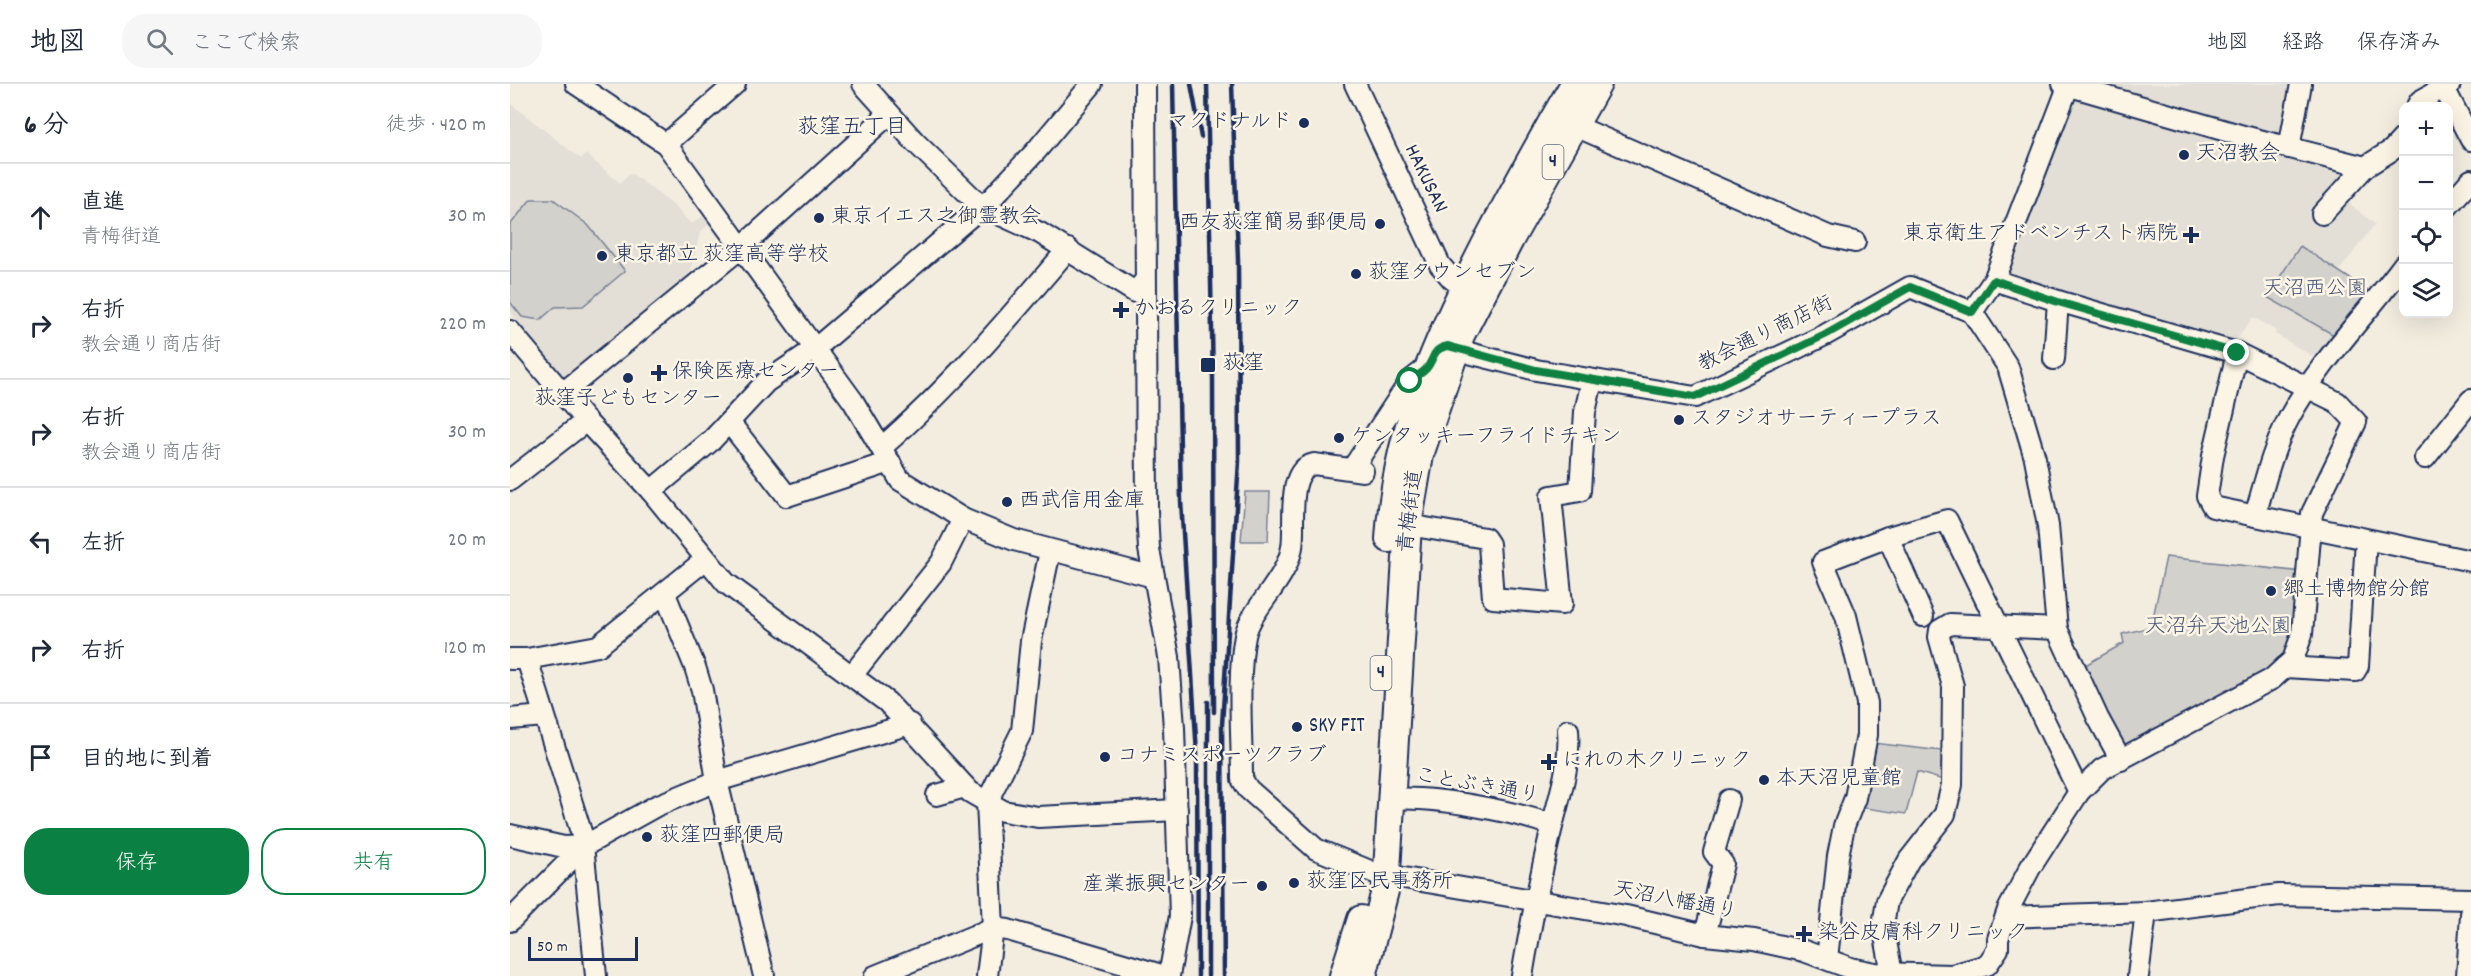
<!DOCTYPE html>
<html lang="ja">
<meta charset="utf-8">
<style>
:root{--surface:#fff;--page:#f6f6f7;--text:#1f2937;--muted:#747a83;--line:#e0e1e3;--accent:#0b8043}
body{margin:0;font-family:Dekko,"Klee One",sans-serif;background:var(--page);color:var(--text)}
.controls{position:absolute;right:18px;top:18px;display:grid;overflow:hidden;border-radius:12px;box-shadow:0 6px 24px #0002}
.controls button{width:54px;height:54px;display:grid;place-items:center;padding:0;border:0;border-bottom:2px solid var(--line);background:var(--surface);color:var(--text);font:30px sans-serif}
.scale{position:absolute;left:18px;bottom:15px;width:110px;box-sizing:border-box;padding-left:6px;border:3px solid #1b2f5e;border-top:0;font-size:16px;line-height:21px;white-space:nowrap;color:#1b2f5e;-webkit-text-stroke:4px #fcf5e5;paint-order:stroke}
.stop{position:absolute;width:18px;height:18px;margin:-14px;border:4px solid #0b8043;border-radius:50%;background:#fff}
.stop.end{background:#0b8043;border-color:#fff;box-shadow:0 2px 6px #0008}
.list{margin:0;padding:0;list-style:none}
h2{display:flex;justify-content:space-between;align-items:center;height:78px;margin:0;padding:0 24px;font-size:26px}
h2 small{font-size:20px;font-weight:400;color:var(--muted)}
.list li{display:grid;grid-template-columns:39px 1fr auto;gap:18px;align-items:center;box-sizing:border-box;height:108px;padding:0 24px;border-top:2px solid var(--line)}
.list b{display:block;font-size:22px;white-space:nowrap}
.list p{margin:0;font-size:20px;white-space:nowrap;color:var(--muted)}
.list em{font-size:20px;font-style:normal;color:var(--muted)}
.actions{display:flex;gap:12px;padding:18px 24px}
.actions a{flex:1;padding:14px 0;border:2px solid var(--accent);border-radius:24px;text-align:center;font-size:21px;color:var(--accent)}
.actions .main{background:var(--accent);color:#fff}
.icon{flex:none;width:33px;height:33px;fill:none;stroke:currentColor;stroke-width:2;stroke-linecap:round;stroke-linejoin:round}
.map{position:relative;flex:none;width:1961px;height:892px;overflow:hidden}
header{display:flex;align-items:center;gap:36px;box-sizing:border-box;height:84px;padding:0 30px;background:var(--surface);border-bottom:2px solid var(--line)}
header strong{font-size:28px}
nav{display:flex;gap:33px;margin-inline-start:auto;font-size:21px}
.search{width:420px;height:54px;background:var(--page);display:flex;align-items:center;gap:15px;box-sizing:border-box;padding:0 21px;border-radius:24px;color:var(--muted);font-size:22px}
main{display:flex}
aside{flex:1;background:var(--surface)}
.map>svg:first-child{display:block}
.built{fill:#e3dfd6}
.green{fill:#d3d1cc;stroke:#778095;stroke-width:1.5}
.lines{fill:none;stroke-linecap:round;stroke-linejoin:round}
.minor-casing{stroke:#1b2f5e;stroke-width:24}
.major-casing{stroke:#1b2f5e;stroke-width:30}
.minor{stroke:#fcf5e5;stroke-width:20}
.major{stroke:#fcf5e5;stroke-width:26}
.rail{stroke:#1b2f5e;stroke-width:4.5}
.route{stroke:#0b8043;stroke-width:8}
.poi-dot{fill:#1b2f5e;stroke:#fcf5e5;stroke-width:2}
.labels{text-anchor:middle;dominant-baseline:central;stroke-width:5;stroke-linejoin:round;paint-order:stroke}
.shield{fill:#fcf5e5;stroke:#5e6a86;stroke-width:1.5}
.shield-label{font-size:20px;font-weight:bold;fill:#1b2f5e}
.poi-label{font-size:21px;fill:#1b2f5e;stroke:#fcf5e5;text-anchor:start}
.street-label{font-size:21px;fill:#1b2f5e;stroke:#fcf5e5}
.park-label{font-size:21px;fill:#49587a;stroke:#fcf5e5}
.neighbourhood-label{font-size:22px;fill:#1b2f5e;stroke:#fcf5e5}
</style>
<header>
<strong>地図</strong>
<div class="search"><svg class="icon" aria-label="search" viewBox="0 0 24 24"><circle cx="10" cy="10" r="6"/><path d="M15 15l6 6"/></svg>ここで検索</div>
<nav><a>地図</a><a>経路</a><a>保存済み</a></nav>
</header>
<main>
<aside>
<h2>6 分<small>徒歩 · 420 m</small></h2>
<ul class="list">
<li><svg class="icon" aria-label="ahead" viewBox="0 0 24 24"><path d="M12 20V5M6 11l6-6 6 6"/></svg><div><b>直進</b><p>青梅街道</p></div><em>30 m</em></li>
<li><svg class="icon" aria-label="right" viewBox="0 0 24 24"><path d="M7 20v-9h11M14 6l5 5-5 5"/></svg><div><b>右折</b><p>教会通り商店街</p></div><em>220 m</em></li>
<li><svg class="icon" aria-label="right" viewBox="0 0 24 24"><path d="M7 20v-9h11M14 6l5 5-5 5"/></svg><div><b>右折</b><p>教会通り商店街</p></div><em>30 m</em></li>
<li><svg class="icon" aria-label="left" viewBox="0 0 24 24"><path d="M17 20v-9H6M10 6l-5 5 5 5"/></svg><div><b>左折</b></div><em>20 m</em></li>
<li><svg class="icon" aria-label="right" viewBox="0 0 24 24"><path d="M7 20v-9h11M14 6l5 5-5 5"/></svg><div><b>右折</b></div><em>120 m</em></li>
<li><svg class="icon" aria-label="arrive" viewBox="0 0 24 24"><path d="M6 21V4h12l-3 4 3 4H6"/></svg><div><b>目的地に到着</b></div></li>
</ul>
<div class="actions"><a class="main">保存</a><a>共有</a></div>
</aside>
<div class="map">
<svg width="1961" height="892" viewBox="0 0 1961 892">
<rect width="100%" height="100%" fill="#f3ede0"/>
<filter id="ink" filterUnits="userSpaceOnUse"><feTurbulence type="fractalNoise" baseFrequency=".0167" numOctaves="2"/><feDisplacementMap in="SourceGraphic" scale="12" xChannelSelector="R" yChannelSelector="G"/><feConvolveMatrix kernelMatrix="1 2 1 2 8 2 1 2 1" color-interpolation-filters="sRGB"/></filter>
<g filter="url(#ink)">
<g class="built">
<polygon points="1567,0 1783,0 1774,47 1762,55"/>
<polygon points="1564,12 1842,86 1832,114 1865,140 1829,187 1790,163 1757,213 1831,255 1814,279 1765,250 1766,247 1743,233 1721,263 1493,194"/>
<polygon points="0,19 71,75 76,70 110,99 121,89 162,120 181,140 198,129 204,136 190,148 179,196 62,293 50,292 0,227"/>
</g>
<g class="green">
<polygon points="21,115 43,115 78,141 115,187 73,222 45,223 30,236 12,233 0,218 0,141"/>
<polygon points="1790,162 1865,211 1831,255 1757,213"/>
<polygon points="735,408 760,408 758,457 731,457"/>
<polygon points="1656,473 1793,488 1792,523 1773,580 1614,667 1570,584 1614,559 1612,550 1641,543"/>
<polygon points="1363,659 1432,667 1433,696 1407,688 1396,730 1348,723"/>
</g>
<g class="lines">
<defs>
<g id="minor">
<polyline points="66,0 156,60 343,317 390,396 453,435 504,456 644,493"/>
<polyline points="353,0 405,58 471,122 530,149 625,208 634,198"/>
<polyline points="635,0 637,427 639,465 659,573 664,644 670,832 659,892"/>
<polyline points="845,0 930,181 942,195 954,203"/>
<polyline points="1553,0 1737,53 1855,83 1882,66 1894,53"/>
<polyline points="1932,0 1961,56"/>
<polyline points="1907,22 1910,17 1940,0"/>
<polyline points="1063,41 1318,152 1345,158"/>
<polyline points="156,60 225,0"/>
<polyline points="1779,64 1791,0"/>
<polyline points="1938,122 1961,96"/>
<polyline points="1812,130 1855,83"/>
<polyline points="1462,228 1498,283 1525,374 1538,442 1547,545 1588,634 1611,676"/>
<polyline points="1462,228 1484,196 1558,3"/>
<polyline points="0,247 76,337 141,407 216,499 377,618 460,708 493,727 528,733 667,726"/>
<polyline points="935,263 1026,286 1185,313 1315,251 1400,203 1462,228"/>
<polyline points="1727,269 1703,372 1697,412 1703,423 1961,477"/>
<polyline points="1544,275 1548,217"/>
<polyline points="54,308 232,163 379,30"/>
<polyline points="219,338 277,412 380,378"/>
<path d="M 372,363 C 441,303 499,234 558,165"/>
<polyline points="1915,374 1961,316"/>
<polyline points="842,385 900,297 918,283"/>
<path d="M 853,387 L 804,380 C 775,386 786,441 782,463 C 777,496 740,525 735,552 C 727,592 732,653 732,695 L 738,705 L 806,765 L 865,789 L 1116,832 L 1195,851 L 1244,856 L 1294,867 L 1340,884 L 1365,889 L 1442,891 L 1477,881 L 1488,865 L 1488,855 L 1498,826 L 1520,784 L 1569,708 L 1592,685 L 1762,595 L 1783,576 L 1792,550 L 1802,429 L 1846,338 L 1827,318 L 1727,269 L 1548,217 L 1484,196"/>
<polyline points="0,396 76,337"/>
<polyline points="141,407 202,356 256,298 306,264 483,113 526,67 582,0"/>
<path d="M 1745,432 C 1755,397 1763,363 1780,332 C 1810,277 1857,230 1894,180"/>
<polyline points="898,441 975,454 979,460 983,514 1052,520 1041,412 1070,407 1075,328 1082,297"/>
<polyline points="1378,453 1413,532"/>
<polyline points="155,510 185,583 192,606 207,697 254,892"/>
<polyline points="0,575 17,575 88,562 195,476"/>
<polyline points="17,575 72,751 86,892"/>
<polyline points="1775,583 1845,587 1848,582 1856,456"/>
<polyline points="343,590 431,479 453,435"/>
<polyline points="0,635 34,632"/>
<polyline points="427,711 455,703"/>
<path d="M 883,715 C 924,712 1003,727 1042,741"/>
<polyline points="0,751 54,763 74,762"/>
<polyline points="1496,833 1636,828 1769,811 1961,815"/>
<polyline points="0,837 74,762 146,722 207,697 400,640"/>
<polyline points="1195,851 1213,780 1204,768 1219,716"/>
<polyline points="1317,875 1328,772 1334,742 1345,714 1357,651 1357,619 1336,532 1313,478 1378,453 1437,436 1569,708"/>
<polyline points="1382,890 1373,841 1377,817 1399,776 1435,730 1442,701 1443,602 1429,553 1430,546 1440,540 1547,545"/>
<polyline points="365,892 483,844 498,846 655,892"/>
<polyline points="477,892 483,844 477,718 512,647 521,557 540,467"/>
<path d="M 1012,892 C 1020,845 1029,798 1040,751 C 1048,715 1061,684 1058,646"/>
<polyline points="1628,892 1636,828"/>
<polyline points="1957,892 1961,830"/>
</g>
<g id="major">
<path d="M 879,455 C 886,343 929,250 980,151 C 1007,100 1034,50 1064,0"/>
<polyline points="833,892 851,835"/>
<polyline points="853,892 876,803 898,441 910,371 951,251 1000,156 1088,0"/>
</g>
</defs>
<use href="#minor" class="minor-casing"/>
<use href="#major" class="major-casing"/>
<use href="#minor" class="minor"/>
<use href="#major" class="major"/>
<g class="rail">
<polyline points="663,0 671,417 687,670 688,892"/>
<polyline points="681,0 691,53"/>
<polyline points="697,0 703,296 704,628"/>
<polyline points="698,892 698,618"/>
<polyline points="714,892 712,641 729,377 728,176 722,0"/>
</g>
</g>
</g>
<g class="lines" filter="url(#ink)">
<path class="route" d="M 900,297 C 905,293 911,290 916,285 C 925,275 921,265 938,262 L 1026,286 L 1185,313 L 1315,251 L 1400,203 L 1462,228 L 1484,196 L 1548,218 L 1727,269"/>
</g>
<g class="poi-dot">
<circle cx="794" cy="39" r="6"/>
<circle cx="1674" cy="71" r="6"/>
<circle cx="309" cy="134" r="6"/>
<circle cx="870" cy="140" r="6"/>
<path d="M1678 142h6v6h6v6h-6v6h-6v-6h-6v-6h6z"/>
<circle cx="92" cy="172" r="6"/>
<circle cx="846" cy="190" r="6"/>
<path d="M608 217h6v6h6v6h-6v6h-6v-6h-6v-6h6z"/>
<rect x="690" y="273" width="16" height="16" rx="3"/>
<path d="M146 280h6v6h6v6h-6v6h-6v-6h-6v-6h6z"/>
<circle cx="118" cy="294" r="6"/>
<circle cx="1169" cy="336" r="6"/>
<circle cx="829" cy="354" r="6"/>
<circle cx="497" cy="418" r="6"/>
<circle cx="1761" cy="507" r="6"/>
<circle cx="787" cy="643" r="6"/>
<circle cx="595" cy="673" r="6"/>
<path d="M1036 669h6v6h6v6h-6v6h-6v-6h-6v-6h6z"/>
<circle cx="1254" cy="696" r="6"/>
<circle cx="137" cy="753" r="6"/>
<circle cx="784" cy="799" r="6"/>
<circle cx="752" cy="802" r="6"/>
<path d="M1291 841h6v6h6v6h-6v6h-6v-6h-6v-6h6z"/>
</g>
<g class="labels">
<g class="shield">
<rect x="1032.5" y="61" width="21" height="34" rx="4.5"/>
<rect x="860.5" y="572" width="21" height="34" rx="4.5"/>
</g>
<g class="shield-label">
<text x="1043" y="78">4</text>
<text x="871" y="589">4</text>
</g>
<g class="poi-label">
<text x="782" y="39" text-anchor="end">マクドナルド</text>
<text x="1686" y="71">天沼教会</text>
<text x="321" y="134">東京イエス之御霊教会</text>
<text x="858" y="140" text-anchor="end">西友荻窪簡易郵便局</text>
<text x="1668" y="151" text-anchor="end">東京衛生アドベンチスト病院</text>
<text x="104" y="172">東京都立 荻窪高等学校</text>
<text x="858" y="190">荻窪タウンセブン</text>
<text x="624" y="226">かおるクリニック</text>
<text x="712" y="281">荻窪</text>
<text x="162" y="289">保険医療センター</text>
<text x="118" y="316" text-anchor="middle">荻窪子どもセンター</text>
<text x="1181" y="336">スタジオサーティープラス</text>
<text x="841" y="354">ケンタッキーフライドチキン</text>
<text x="509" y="418">西武信用金庫</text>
<text x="1773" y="507">郷土博物館分館</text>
<text x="799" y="643">SKY FIT</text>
<text x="607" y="673">コナミスポーツクラブ</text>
<text x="1052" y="678">にれの木クリニック</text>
<text x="1266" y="696">本天沼児童館</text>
<text x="149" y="753">荻窪四郵便局</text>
<text x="796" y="799">荻窪区民事務所</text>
<text x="740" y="802" text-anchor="end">産業振興センター</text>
<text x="1308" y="850">染谷皮膚科クリニック</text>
</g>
<g class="street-label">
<text transform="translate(915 95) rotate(64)">HAKUSAN</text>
<text transform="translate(1256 251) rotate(-26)">教会通り商店街</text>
<text transform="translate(902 427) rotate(-83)">青梅街道</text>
<text transform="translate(967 703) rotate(10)">ことぶき通り</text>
<text transform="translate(1165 818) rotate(11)">天沼八幡通り</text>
</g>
<g class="park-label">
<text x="1805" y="206">天沼西公園</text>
<text x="1708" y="544">天沼弁天池公園</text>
</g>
<g class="neighbourhood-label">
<text x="342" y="44">荻窪五丁目</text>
</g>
</g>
</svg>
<div class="controls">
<button>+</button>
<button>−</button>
<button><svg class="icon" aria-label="locate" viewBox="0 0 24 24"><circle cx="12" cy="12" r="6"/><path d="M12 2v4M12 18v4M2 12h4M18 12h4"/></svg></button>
<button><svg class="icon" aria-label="layers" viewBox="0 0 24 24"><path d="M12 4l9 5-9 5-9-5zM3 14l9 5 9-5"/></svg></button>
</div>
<div class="scale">50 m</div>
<div class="stop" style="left:900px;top:297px"></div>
<div class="stop end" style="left:1727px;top:269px"></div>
</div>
</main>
